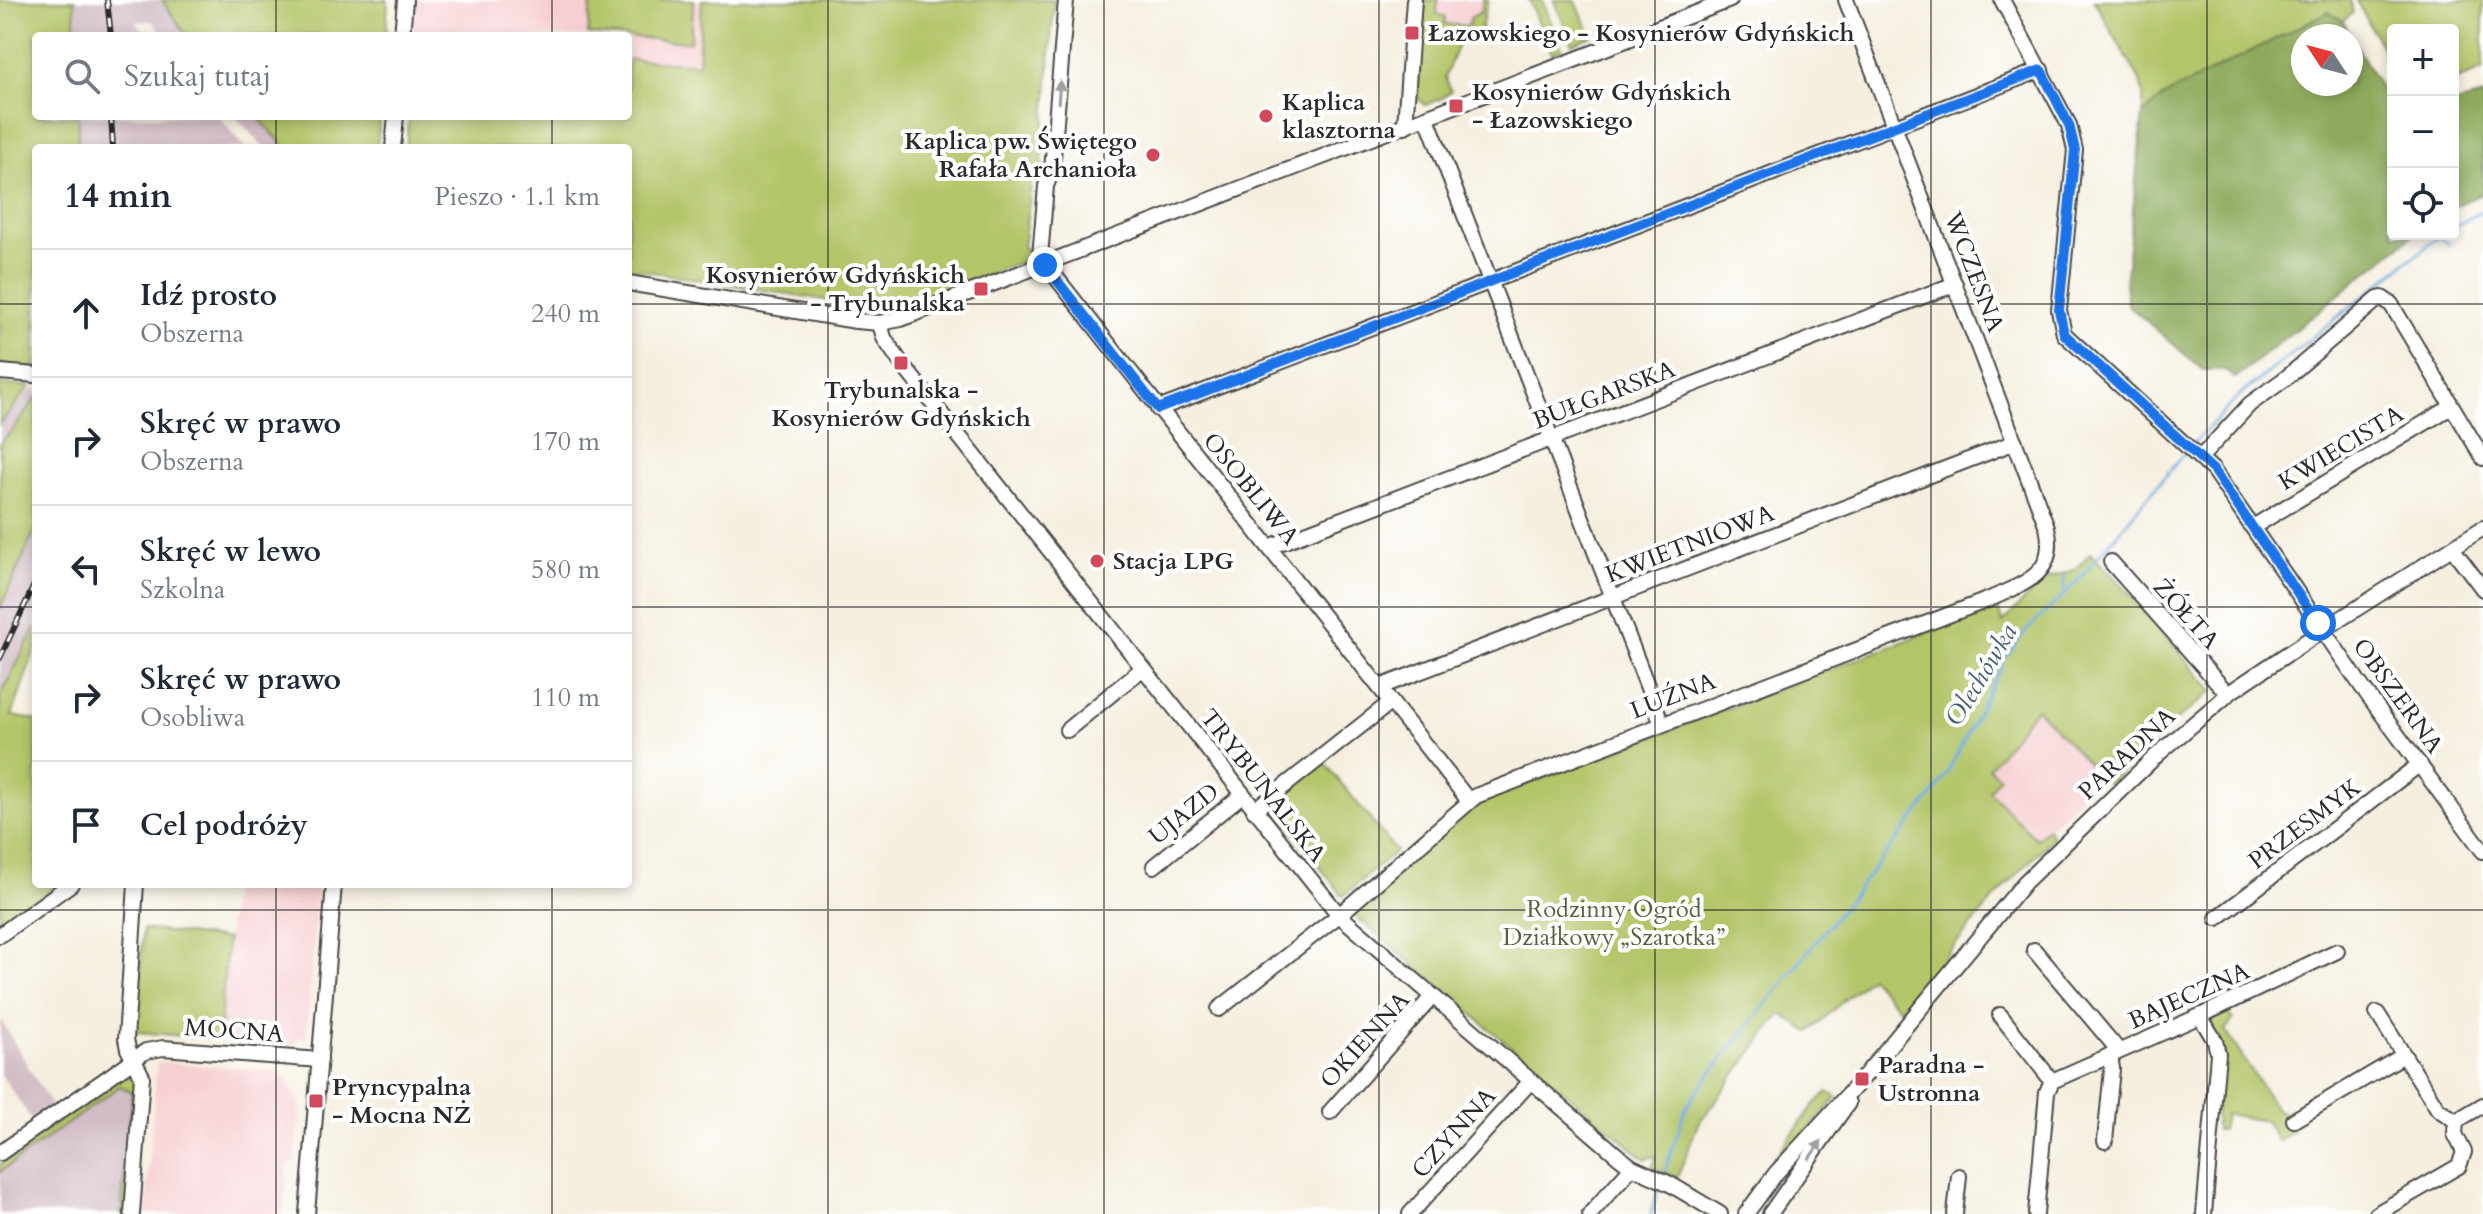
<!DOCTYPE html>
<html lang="pl">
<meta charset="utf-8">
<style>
:root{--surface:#fff;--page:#f2f2f3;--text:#1f2937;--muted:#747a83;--line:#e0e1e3}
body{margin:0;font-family:Cardo,serif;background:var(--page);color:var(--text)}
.controls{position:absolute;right:24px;top:24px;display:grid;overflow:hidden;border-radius:8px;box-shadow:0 4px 12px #0003}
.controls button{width:72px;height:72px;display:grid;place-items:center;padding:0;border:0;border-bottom:2px solid var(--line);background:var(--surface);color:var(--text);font:40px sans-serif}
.compass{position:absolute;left:2291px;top:24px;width:72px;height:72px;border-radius:50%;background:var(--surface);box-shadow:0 4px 12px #0003;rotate:306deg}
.stop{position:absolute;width:24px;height:24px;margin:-18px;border:6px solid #1a73e8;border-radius:50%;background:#fff}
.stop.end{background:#1a73e8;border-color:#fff;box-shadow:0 2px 8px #0008}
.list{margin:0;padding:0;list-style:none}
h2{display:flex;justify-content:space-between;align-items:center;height:104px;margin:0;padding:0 32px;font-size:34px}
h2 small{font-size:26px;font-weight:400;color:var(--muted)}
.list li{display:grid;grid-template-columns:52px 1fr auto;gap:24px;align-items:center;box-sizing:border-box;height:128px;padding:0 32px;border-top:2px solid var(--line)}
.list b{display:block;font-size:30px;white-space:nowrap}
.list p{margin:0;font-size:26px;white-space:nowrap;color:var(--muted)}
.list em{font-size:26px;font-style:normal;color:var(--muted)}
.icon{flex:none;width:44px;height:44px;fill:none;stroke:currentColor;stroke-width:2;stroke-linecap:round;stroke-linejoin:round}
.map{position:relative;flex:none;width:2483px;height:1214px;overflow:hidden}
.search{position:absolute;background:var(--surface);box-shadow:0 4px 12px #0003;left:32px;top:32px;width:600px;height:88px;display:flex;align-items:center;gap:20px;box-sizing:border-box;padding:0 28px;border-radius:8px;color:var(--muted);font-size:30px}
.panel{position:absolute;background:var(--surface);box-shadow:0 4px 12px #0003;left:32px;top:144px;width:600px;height:744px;border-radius:8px}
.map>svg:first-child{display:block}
.built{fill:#f7cfd2}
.industrial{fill:#d2bdc6}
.green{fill:#b2c568;stroke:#6e784a;stroke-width:2}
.forest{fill:#8daa5c;stroke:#5c6a44;stroke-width:2;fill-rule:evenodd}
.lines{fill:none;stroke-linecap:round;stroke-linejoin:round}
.stream{stroke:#6aa9dd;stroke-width:3}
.minor-casing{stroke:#494846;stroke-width:18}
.minor{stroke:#fff;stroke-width:14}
.rail-casing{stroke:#2b2b2b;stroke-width:6}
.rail{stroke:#fff;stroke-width:3;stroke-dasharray:9;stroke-linecap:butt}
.oneway{fill:#a0a0a0}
.route{stroke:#1a73e8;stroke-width:10}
.grid{fill:none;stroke:#2b2b2b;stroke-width:2;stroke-opacity:0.55}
.poi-dot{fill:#d1495b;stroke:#fff;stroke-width:3}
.labels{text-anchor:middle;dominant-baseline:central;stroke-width:8;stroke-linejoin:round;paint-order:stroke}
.poi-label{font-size:24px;font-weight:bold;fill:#2b2b2b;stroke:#fff;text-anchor:start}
.street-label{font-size:24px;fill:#2b2b2b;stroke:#fff}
.park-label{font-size:24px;fill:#5a6140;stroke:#fff}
.water-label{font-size:26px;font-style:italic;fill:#445d72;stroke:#fff}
</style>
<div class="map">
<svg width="2483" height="1214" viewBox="0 0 2483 1214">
<rect width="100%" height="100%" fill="#fff"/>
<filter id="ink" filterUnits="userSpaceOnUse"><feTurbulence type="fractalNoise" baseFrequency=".0125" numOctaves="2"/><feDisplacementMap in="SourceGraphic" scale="16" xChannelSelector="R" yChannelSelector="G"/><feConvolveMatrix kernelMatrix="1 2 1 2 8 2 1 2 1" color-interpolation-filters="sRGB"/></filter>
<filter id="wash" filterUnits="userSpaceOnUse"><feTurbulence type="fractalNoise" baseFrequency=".006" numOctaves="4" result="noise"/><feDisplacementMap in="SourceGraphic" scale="32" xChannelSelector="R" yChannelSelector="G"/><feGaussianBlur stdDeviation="1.8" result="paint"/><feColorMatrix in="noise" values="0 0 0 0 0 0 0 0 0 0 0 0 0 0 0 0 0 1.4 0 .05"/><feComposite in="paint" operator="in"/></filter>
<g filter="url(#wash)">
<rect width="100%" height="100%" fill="#f6efdf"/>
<g class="built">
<polygon points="416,0 702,0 698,64 628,59 628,36 413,36"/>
<polygon points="1438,0 1488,0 1479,36 1436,24"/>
<polygon points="2036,707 2102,777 2036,839 1989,791 1989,769"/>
<polygon points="232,884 318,884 306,1038 298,1038 297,1046 219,1039"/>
<polygon points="157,1062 280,1071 301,1104 295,1163 288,1163 283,1214 145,1214"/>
</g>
<g class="industrial">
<polygon points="74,0 162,0 187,36 165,36 152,21 136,22 149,36 76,36"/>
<polygon points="78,116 218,116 245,148 78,148"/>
<polygon points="235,116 257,116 286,148 264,148"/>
<polygon points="30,390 36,390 36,398 12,431 0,443 0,424"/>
<polygon points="36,528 36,626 0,697 0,609"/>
<polygon points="0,1019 51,1105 31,1119 0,1073"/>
<polygon points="120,1086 132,1092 121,1214 0,1214 0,1172"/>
</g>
<g class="green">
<polygon points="0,0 74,0 76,36 36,36 36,116 78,116 78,148 36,148 36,368 0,364"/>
<polygon points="162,0 388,0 386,36 187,36"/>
<polygon points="591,0 694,0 690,42 588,34"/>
<polygon points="702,0 1054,0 1042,164 1048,170 1046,172 1033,171 1023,248 1029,249 1026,260 893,311 628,268 628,148 406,148 409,116 628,116 628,59 698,64"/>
<polygon points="1424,0 1438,0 1437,14 1445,16 1445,24 1469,26 1470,18 1481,12 1483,0 1488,0 1479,36 1461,37 1445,77 1451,91 1442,98 1426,105 1417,98"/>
<polygon points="1529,0 1542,0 1562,49 1552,54"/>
<polygon points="1554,0 1575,0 1592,36 1572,44"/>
<polygon points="2094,0 2350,0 2353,12 2343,21 2328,12 2168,94 2143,114 2143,93 2140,81"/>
<polygon points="2356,0 2483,0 2483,70 2453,81 2453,30 2393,30 2393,68"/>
<polygon points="257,116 380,116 377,148 286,148"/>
<polygon points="0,384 30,386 0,424"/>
<polygon points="36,398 36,528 0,609 0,443 12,431"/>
<path d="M 2090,553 C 2106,570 2125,584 2137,604 L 2213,691 L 2178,719 L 2108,784 L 2036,708 L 1989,768 L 1999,777 L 1989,791 L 2036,839 L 2048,828 L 2053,837 L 1992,901 L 1900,1010 L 1870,977 L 1809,1032 L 1781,1014 L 1698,1124 L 1677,1178 L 1652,1167 L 1657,1156 L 1645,1159 L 1349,911 L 1472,805 L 1997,606 L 2003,623 L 2042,581 L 2076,569 Z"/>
<polygon points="36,626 36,646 12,716 36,720 36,884 59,884 0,927 0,697"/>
<polygon points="1324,762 1396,851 1343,896 1270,805"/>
<polygon points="143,929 227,939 219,1039 136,1032"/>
<polygon points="2226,1010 2233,1020 2225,1030 2278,1112 2281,1111 2293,1130 2278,1141 2265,1121 2225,1114 2222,1130 2216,1130 2212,1024 2213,1017"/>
<polygon points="127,1073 135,1079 126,1214 121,1214 132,1092 120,1086 0,1172 0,1164 119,1076"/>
<polygon points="1828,1092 1837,1097 1748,1201 1744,1198 1815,1104"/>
</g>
<g class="forest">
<path d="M 2328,12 L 2343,21 L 2393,111 L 2393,234 L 2414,234 L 2235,378 L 2225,370 L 2203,370 L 2128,305 L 2125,284 L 2143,114 L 2167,94 ZM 2303,36 L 2351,36 L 2351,84 L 2303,84 Z"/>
<polygon points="2483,96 2483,193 2453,207 2453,104"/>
</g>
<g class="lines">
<g class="stream">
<polyline points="2453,227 2483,211"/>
<polyline points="2439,238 2449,244"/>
<polyline points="2191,446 2240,395 2442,234"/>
<polyline points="2064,576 2064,592"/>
<polyline points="1663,1176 1686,1108 1697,1091 1932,796 1948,772 2006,657 2023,634 2076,583 2186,451"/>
<polyline points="1651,1214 1659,1186"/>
</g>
</g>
</g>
<g filter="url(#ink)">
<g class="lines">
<defs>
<g id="minor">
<polyline points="1066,0 1052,170 1046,186 1040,257 1469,801"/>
<polyline points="2002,0 2069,125 2075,150 2059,310 2064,334 2213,470 2362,687 2483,851"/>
<polyline points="402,36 405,0"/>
<polyline points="1427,118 1662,724"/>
<polyline points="1405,126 1414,0"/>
<polyline points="393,148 396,116"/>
<polyline points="628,283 856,321 880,323 901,319 1730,0"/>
<polyline points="880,323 884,338 901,363 1339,915 1618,1156 1632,1167 1670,1184 1720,1214"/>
<polyline points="0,372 36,375"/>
<polyline points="1158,409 2041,70"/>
<polyline points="2201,457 2250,404 2286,378 2378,299 2382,298 2391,304 2483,458"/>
<polyline points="2253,527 2451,407"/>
<polyline points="1269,547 1955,284"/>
<polyline points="2452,548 2483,589"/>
<polyline points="2111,562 2228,694"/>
<polyline points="1380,687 2015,442"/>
<polyline points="1067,730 1142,669"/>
<polyline points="1254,810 1391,702"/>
<polyline points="1154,866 1242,795"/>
<polyline points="2217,918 2420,764"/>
<polyline points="0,935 71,884"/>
<polyline points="2034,950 2119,1051"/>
<path d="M 1219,1009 L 1339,915 L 1476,796 L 1990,599 C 2025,583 2058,574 2047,527 L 1846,0"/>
<polyline points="2000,1015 2052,1081"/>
<polyline points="2200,1016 2215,1041 2218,1054 2204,1214"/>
<polyline points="1330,1112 1432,997"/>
<polyline points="2294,1120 2404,1055"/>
<polyline points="2456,1121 2483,1105"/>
<polyline points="2105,1141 2112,1069 2110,1055"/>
<polyline points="0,1153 146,1051 163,1048 320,1060"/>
<polyline points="132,1214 142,1076 128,1049 126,1039 136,884"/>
<polyline points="307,1214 334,884"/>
<polyline points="1410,1214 1531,1081"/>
<polyline points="1590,1214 1632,1167"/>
<polyline points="1746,1214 1776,1173 1862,1079 2025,882 2157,755 2232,691 2323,630 2483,528"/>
<polyline points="1770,1214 1848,1103"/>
<polyline points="1955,1214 1959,1176"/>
<polyline points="2036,1214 2047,1092 2052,1081 2200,1016 2337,951"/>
<polyline points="2376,1214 2459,1166 2464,1152 2455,1134 2456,1121 2438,1109 2377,1013"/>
</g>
</defs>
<use href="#minor" class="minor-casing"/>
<use href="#minor" class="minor"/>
<defs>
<g id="rail">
<polyline points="107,0 111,36"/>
<polyline points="111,116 113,148"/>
<polyline points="0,658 36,581"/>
</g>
</defs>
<use href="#rail" class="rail-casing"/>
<use href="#rail" class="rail"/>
</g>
<defs><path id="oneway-solid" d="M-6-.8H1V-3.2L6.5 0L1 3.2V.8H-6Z" transform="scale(2)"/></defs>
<g class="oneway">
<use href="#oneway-solid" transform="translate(1059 92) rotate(-86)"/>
<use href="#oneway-solid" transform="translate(1815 1150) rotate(-55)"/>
</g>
</g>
<g class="lines" filter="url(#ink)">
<polyline class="route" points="1045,265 1158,409 2041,70 2069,125 2075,150 2059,310 2064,334 2213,470 2318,623"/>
</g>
<path class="grid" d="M 276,0 L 276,36M 552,0 L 552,36M 828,0 L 828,1214M 1104,0 L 1104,1214M 1379,0 L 1379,1214M 1655,0 L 1655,1214M 1931,0 L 1931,1214M 2207,0 L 2207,1214M 276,116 L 276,148M 552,116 L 552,148M 0,304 L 36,304M 628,304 L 2483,304M 0,607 L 36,607M 628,607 L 2483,607M 276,884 L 276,1214M 552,884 L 552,1214M 0,910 L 2483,910"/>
<g class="poi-dot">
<rect x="1404" y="25" width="16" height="16" rx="4"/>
<rect x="1448" y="98" width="16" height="16" rx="4"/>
<circle cx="1266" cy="116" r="8"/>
<circle cx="1153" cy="155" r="8"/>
<rect x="973" y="281" width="16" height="16" rx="4"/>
<rect x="893" y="355" width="16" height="16" rx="4"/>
<circle cx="1097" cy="561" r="8"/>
<rect x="1854" y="1071" width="16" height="16" rx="4"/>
<rect x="308" y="1093" width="16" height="16" rx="4"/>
</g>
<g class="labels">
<g class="poi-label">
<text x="1428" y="33">Łazowskiego - Kosynierów Gdyńskich</text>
<text x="1472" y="92">Kosynierów Gdyńskich<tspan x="1472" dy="28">- Łazowskiego</tspan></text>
<text x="1282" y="102">Kaplica<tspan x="1282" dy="28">klasztorna</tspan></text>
<text x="1137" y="141" text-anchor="end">Kaplica pw. Świętego<tspan x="1137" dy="28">Rafała Archanioła</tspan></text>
<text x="965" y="275" text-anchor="end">Kosynierów Gdyńskich<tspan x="965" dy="28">- Trybunalska</tspan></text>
<text x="901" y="390" text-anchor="middle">Trybunalska -<tspan x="901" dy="28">Kosynierów Gdyńskich</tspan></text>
<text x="1113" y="561">Stacja LPG</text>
<text x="1878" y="1065">Paradna -<tspan x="1878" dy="28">Ustronna</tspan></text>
<text x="332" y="1087">Pryncypalna<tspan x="332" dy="28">- Mocna NŻ</tspan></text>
</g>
<g class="street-label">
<text transform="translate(1974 272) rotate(69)">WCZESNA</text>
<text transform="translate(1604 395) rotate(-21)">BUŁGARSKA</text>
<text transform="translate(2341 448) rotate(-31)">KWIECISTA</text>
<text transform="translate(1251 489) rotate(51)">OSOBLIWA</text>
<text transform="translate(1690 544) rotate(-21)">KWIETNIOWA</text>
<text transform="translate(2186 614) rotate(48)">ŻÓŁTA</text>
<text transform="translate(1673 696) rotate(-21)">LUŹNA</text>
<text transform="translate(2398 696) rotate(54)">OBSZERNA</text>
<text transform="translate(2127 754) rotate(-43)">PARADNA</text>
<text transform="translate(1263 786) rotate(52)">TRYBUNALSKA</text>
<text transform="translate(1184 814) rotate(-39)">UJAZD</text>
<text transform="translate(2305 824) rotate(-37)">PRZESMYK</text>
<text transform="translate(2189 996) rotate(-24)">BAJECZNA</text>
<text transform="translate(234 1031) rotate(4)">MOCNA</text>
<text transform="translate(1365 1040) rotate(-48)">OKIENNA</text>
<text transform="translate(1454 1133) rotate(-48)">CZYNNA</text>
</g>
<g class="park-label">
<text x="1614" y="909">Rodzinny Ogród<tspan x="1614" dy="28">Działkowy „Szarotka”</tspan></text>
</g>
<g class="water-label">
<text transform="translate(1981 675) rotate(-59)">Olechówka</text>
</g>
</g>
</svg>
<div class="controls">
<button>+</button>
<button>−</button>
<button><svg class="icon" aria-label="locate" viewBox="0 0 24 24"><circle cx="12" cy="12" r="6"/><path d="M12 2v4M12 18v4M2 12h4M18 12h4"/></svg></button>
</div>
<svg class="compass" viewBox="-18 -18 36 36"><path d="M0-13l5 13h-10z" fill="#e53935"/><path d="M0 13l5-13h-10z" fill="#747a83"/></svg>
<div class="stop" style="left:2318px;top:623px"></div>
<div class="stop end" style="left:1045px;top:265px"></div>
<div class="search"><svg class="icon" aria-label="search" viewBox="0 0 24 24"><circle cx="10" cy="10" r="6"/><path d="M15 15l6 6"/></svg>Szukaj tutaj</div>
<section class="panel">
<h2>14 min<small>Pieszo · 1.1 km</small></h2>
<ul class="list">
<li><svg class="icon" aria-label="ahead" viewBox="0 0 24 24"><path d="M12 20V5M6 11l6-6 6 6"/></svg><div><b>Idź prosto</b><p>Obszerna</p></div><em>240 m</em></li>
<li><svg class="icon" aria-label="right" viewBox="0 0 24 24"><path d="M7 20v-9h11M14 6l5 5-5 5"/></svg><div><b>Skręć w prawo</b><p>Obszerna</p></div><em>170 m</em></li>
<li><svg class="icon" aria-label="left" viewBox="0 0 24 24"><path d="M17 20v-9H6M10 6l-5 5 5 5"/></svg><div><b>Skręć w lewo</b><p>Szkolna</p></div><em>580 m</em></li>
<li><svg class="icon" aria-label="right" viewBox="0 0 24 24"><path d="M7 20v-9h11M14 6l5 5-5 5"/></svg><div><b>Skręć w prawo</b><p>Osobliwa</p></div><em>110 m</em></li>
<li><svg class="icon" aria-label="arrive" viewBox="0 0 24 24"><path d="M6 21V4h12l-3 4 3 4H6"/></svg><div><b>Cel podróży</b></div></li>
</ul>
</section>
</div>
